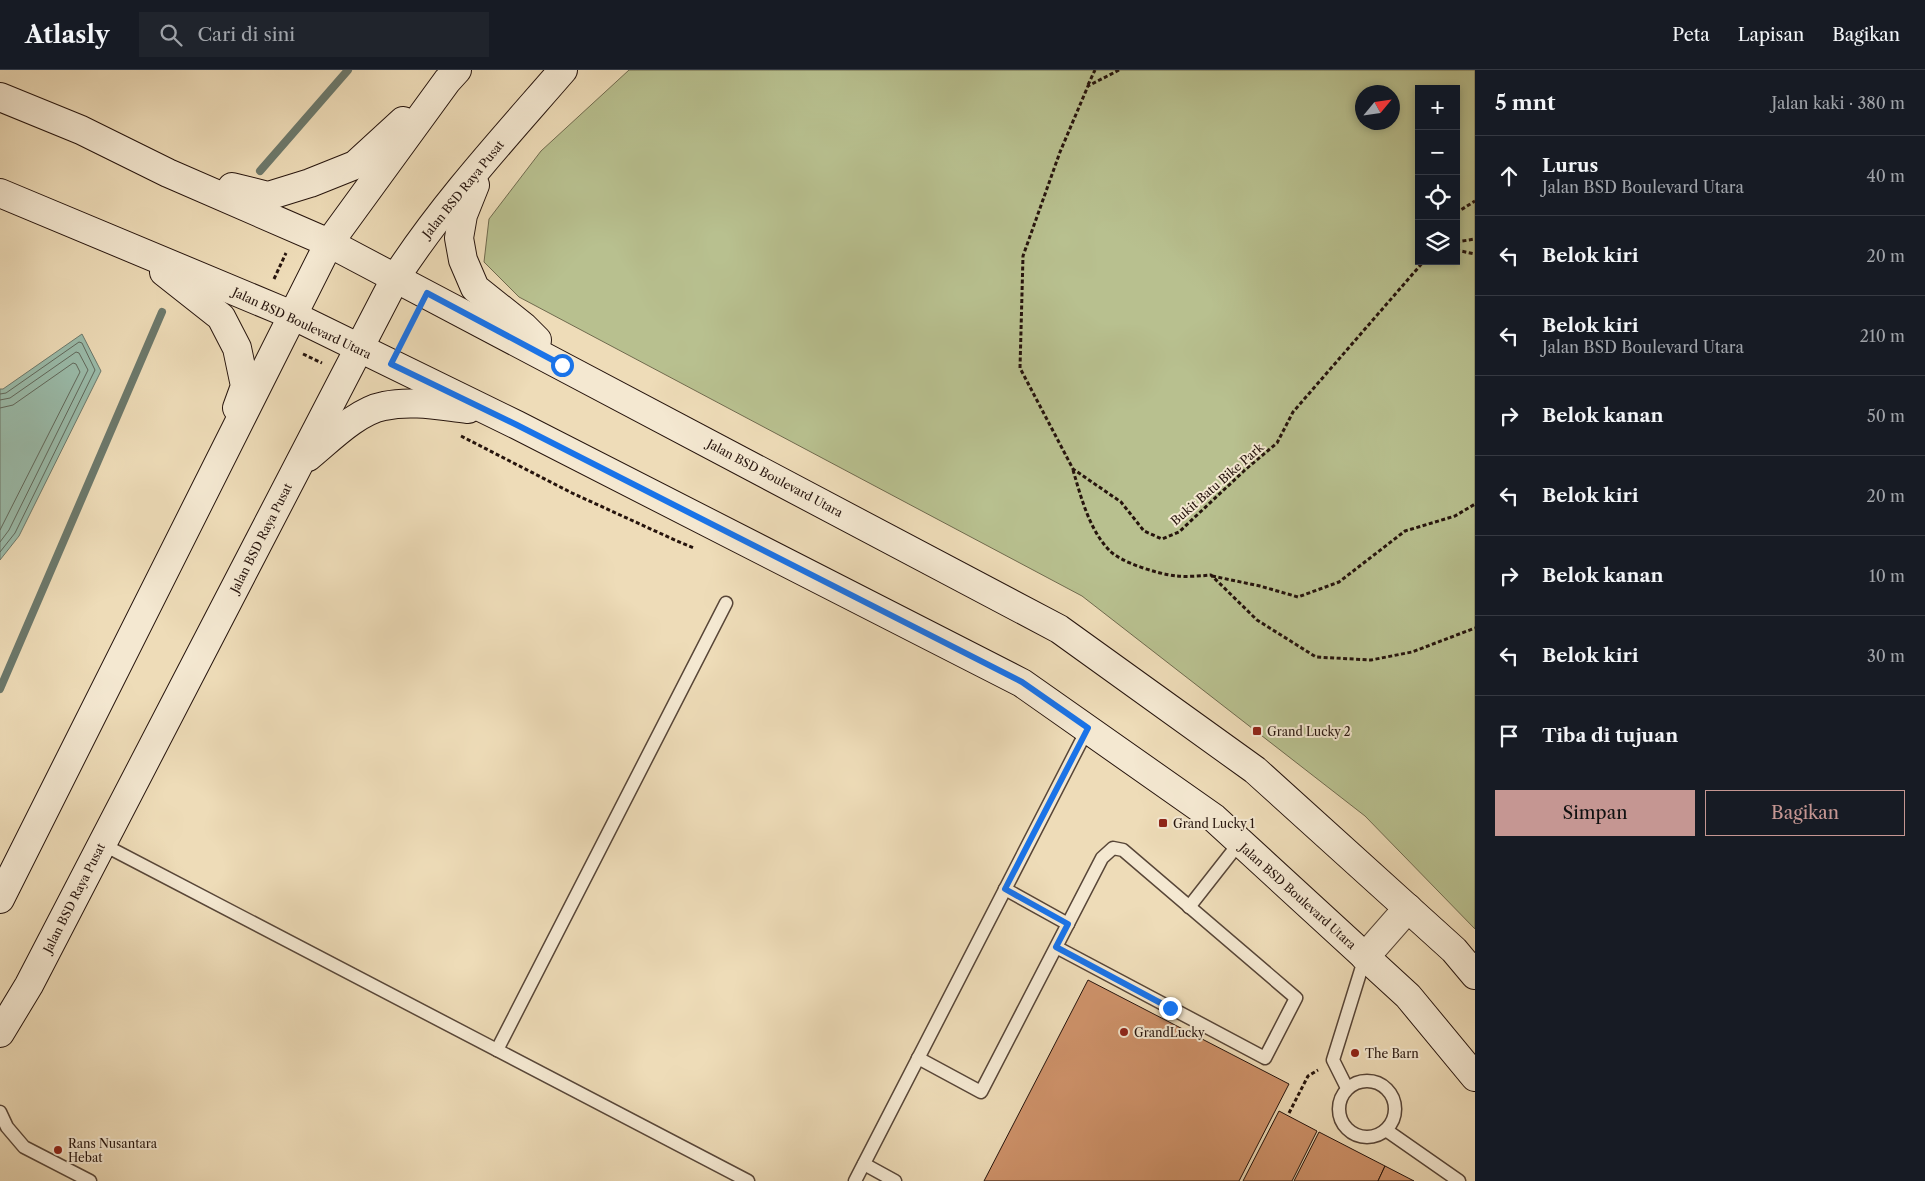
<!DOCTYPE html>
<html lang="id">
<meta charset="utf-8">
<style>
:root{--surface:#171b24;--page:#20242c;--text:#f1f3f6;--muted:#9ea1a6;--line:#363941;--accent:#c59692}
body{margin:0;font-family:"Libre Caslon Text",serif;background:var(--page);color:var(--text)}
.controls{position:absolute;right:15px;top:15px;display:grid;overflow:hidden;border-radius:0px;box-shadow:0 2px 8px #0003}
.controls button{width:45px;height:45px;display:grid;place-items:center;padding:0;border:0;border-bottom:1px solid var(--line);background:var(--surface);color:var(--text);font:25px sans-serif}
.compass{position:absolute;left:1355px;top:15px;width:45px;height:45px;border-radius:50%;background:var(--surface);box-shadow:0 2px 8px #0003;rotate:61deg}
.stop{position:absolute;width:15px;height:15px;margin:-11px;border:4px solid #1a73e8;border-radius:50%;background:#fff}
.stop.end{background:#1a73e8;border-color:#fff;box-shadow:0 1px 5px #0008}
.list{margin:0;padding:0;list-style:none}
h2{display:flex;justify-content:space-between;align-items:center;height:65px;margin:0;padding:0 20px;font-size:21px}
h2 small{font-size:16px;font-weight:400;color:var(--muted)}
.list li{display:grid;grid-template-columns:32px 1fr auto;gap:15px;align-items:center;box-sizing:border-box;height:80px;padding:0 20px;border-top:1px solid var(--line)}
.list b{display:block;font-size:19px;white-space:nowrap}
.list p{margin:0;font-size:16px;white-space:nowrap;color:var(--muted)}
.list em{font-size:16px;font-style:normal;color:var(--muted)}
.actions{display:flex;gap:10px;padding:15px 20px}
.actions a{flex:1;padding:11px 0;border:1px solid var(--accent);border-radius:0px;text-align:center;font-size:18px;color:var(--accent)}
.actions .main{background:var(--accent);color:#111}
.icon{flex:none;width:28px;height:28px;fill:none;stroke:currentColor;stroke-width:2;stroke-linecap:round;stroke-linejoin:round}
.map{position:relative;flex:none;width:1475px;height:1111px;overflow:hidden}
header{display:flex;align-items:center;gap:30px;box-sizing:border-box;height:70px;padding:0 25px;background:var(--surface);border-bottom:1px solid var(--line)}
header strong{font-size:24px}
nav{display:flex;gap:28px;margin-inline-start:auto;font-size:18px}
.search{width:350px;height:45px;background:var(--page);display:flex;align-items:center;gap:12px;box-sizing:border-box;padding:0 18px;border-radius:0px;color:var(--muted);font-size:19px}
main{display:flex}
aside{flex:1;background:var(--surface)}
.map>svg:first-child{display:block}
.green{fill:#b8c08f;stroke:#6f6a4e;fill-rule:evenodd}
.water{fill:#9abcab;stroke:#6c796c}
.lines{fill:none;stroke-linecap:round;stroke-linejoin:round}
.shore{stroke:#60685c;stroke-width:1}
.stream{stroke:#6c796c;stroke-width:8}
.building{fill:#ce926a;stroke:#26140d}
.service-casing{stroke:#584638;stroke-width:15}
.tertiary-casing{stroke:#584638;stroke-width:30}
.secondary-casing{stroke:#26140d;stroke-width:30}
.path{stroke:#26140d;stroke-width:3;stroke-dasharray:4 2.5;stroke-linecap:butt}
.service{stroke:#f4e8d1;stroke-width:12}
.tertiary{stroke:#f4e8d1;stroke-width:28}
.secondary{stroke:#f4e8d1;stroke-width:28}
.route{stroke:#1a73e8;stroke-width:6}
.poi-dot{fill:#8f2418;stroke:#f4e8d1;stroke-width:2}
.labels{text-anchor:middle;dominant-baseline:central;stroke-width:4;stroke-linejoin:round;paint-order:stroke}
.street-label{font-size:12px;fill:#26140d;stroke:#f4e8d1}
.poi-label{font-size:12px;fill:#26140d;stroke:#f4e8d1;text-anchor:start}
</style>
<header>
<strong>Atlasly</strong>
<div class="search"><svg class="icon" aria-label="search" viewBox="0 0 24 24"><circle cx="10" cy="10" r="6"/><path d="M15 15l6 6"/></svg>Cari di sini</div>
<nav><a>Peta</a><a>Lapisan</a><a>Bagikan</a></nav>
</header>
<main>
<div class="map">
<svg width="1475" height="1111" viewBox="0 0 1475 1111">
<rect width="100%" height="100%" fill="#eedcb8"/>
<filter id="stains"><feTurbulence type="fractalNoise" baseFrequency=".004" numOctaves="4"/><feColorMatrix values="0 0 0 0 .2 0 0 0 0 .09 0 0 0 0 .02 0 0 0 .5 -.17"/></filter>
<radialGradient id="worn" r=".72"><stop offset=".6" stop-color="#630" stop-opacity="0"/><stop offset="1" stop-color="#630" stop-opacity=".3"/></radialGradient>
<path class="green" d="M 629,0 L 1475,0 L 1475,859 L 1365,746 L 1082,526 L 519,227 L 484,192 L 489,149 L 541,81 ZM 1419,19 L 1456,19 L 1456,191 L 1419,191 ZM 1362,22 L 1392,22 L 1392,52 L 1362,52 Z"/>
<polygon class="water" points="82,264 101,301 19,466 0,490 0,319 3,319"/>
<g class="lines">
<g class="shore">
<polyline points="0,324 6,323 79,272 82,273 95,300 15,463 0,482"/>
<polyline points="0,330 10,328 76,282 79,283 88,300 9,460 0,472"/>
<polyline points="0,338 13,335 73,293 76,294 80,302 0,460"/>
</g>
<g class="stream">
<polyline points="260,101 348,0"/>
<polyline points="0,619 162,242"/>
</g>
</g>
<g class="building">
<polygon points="1088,910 1289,1014 1239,1111 984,1111"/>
<polygon points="1279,1041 1317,1061 1292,1111 1243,1111"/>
<polygon points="1319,1062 1385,1096 1378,1111 1294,1111"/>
<polygon points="1385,1096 1414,1111 1378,1111"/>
</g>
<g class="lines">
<defs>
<g id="service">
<polyline points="102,774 748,1111"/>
<polyline points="1005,819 1068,854"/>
<polyline points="1189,837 1240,772"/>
<polyline points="497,980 726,533"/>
<polyline points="918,988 981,1022 1102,788 1113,778 1123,780 1296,928 1265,988 1056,877"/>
<circle cx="1367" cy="1039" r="28"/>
<polyline points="1347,1018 1333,990 1365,887"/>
<polyline points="0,1042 7,1057 24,1077 90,1111"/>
<polyline points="1386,1060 1459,1111"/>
<polyline points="864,1094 895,1111"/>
<polyline points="855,1111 1088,658"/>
</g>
<polyline id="tertiary" points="1365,887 1408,838"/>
<g id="secondary">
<polyline points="0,27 81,60 168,103 329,173 1059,559 1255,700 1454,880 1475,905"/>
<polyline points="475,115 463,145 459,168 463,190 475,218 524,257 537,270"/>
<polyline points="232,117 268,126 310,113 355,95 403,51"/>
<polyline points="0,123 292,245 517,355 1022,613 1214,748 1408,926 1475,1007"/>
<polyline points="164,202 221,247 237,278 245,316 237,338"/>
<path d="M 308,387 C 329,370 357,341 384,336 C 412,330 440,336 468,339"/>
<polyline points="0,829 329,173 447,11 457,0"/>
<path d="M 0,963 L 29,915 L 396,207 C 444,133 505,67 563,0"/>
</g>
</defs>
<use href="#service" class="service-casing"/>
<use href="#tertiary" class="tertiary-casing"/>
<use href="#secondary" class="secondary-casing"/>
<g class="path">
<polyline points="1119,0 1088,16 1060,82 1023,186 1020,298 1073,399 1121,432 1144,461 1162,469 1179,462 1246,399 1277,373 1293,342 1424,191"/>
<polyline points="1088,15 1095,0"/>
<polyline points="1456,143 1475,131"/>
<polyline points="1456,172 1475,169"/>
<polyline points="1456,180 1475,184"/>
<polyline points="274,209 286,183"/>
<polyline points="403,270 415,247"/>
<polyline points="303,284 322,293"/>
<polyline points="461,366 572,423 677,471 694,478"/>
<path d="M 1073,400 C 1081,427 1089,459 1109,480 C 1121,493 1159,504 1176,506 C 1187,507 1200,506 1211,505 L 1257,550 L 1316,587 L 1371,590 L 1412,582 L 1475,558"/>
<polyline points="1212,506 1260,516 1298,527 1339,512 1405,461 1455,446 1475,434"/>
<polyline points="1289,1043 1308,1006 1318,1000"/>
</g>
<use href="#service" class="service"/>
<use href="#tertiary" class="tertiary"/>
<use href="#secondary" class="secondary"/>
</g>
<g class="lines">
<polyline class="route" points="562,295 427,223 391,294 517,355 1022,612 1088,658 1005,819 1068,854 1056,877 1170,938"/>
</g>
<g class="poi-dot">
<rect x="1252" y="656" width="10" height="10" rx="2.5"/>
<rect x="1158" y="748" width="10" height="10" rx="2.5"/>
<circle cx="1124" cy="962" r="5"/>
<circle cx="1355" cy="983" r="5"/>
<circle cx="58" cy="1080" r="5"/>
</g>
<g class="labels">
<g class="street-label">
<text transform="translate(463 119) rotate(-51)">Jalan BSD Raya Pusat</text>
<text transform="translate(302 253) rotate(25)">Jalan BSD Boulevard Utara</text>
<text transform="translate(775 408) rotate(28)">Jalan BSD Boulevard Utara</text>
<text transform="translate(1217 414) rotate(-41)">Bukit Batu Bike Park</text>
<text transform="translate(261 468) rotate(-63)">Jalan BSD Raya Pusat</text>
<text transform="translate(1298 826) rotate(42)">Jalan BSD Boulevard Utara</text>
<text transform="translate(74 828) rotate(-63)">Jalan BSD Raya Pusat</text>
</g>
<g class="poi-label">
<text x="1267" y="661">Grand Lucky 2</text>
<text x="1173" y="753">Grand Lucky 1</text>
<text x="1134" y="962">GrandLucky</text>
<text x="1365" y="983">The Barn</text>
<text x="68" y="1073">Rans Nusantara<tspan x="68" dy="14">Hebat</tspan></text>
</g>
</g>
<rect width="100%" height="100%" filter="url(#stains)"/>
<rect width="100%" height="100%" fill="url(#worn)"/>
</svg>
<div class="controls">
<button>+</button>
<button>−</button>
<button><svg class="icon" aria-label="locate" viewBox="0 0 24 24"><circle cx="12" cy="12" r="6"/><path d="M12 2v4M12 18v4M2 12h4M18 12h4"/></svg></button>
<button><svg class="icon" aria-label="layers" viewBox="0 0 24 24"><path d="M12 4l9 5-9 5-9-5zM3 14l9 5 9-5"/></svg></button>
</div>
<svg class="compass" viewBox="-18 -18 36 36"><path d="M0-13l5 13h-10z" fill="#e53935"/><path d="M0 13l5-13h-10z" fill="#9ea1a6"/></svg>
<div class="stop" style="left:562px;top:295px"></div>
<div class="stop end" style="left:1170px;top:938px"></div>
</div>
<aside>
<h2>5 mnt<small>Jalan kaki · 380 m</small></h2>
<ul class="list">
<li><svg class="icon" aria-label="ahead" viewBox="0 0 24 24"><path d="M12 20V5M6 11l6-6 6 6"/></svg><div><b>Lurus</b><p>Jalan BSD Boulevard Utara</p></div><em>40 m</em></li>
<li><svg class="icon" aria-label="left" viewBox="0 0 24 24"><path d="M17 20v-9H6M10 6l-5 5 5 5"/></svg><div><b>Belok kiri</b></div><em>20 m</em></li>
<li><svg class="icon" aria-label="left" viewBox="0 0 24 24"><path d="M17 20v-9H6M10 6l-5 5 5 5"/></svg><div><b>Belok kiri</b><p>Jalan BSD Boulevard Utara</p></div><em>210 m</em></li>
<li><svg class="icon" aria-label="right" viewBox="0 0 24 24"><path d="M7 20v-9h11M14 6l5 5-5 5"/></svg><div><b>Belok kanan</b></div><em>50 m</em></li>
<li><svg class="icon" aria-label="left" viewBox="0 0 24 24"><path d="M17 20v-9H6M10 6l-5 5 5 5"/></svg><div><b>Belok kiri</b></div><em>20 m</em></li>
<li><svg class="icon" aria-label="right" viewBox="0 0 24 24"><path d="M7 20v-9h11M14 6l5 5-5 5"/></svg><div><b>Belok kanan</b></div><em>10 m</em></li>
<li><svg class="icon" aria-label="left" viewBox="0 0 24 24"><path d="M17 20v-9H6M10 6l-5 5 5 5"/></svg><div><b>Belok kiri</b></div><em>30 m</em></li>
<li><svg class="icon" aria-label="arrive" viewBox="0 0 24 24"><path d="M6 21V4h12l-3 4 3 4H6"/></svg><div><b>Tiba di tujuan</b></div></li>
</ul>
<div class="actions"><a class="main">Simpan</a><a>Bagikan</a></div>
</aside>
</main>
